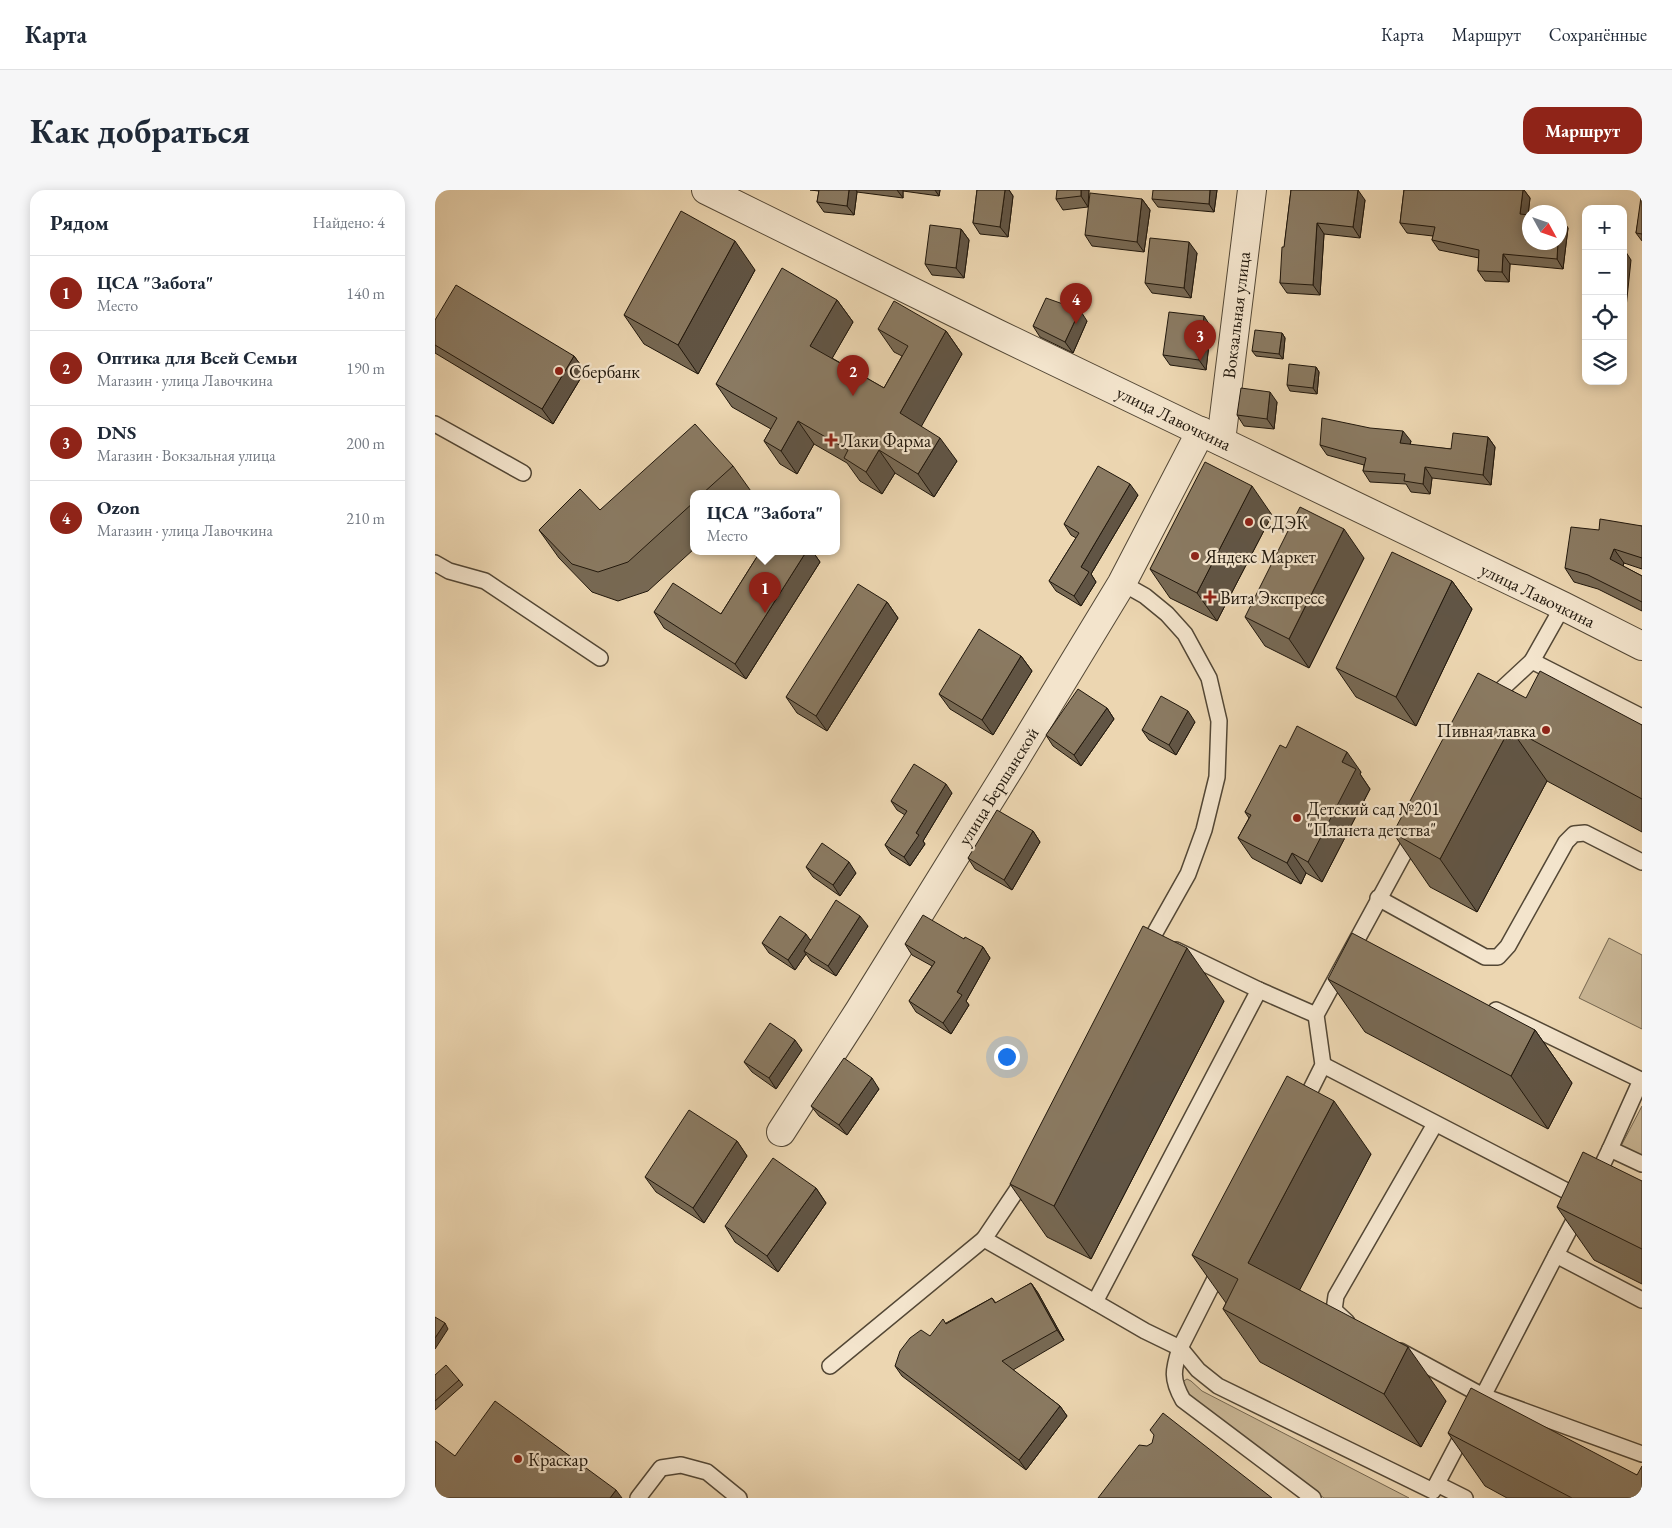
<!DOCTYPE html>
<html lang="ru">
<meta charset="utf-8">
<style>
:root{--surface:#fff;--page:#f6f6f7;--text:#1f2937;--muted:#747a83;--line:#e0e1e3;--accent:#8f2418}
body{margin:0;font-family:"EB Garamond",serif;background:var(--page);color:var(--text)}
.controls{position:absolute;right:15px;top:15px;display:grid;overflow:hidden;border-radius:10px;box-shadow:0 2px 12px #0003}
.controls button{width:45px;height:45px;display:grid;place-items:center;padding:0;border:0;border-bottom:1px solid var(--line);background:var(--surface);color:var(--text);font:25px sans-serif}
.compass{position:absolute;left:1087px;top:15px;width:45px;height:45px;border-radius:50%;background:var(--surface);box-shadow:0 2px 12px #0003;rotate:130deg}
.you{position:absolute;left:571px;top:866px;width:18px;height:18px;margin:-12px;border:4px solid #fff;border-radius:50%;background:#1a73e8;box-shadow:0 0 0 8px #1a73e833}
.badge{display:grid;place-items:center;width:32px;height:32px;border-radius:50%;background:var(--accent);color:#fff;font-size:16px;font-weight:700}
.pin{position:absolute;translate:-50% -41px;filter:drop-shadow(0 1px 2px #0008)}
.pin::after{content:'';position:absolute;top:26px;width:18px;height:15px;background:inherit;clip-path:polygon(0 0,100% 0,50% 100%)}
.popup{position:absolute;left:255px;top:300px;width:150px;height:65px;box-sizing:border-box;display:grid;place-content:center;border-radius:10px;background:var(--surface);filter:drop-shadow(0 1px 4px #0005);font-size:16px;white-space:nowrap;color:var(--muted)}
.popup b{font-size:19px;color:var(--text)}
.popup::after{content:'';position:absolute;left:50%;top:100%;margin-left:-10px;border:10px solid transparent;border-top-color:var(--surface)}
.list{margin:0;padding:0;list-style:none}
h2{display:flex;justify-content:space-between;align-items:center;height:65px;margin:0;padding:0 20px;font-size:21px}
h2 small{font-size:16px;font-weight:400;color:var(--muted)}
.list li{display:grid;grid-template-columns:32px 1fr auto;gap:15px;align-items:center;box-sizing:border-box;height:75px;padding:0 20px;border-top:1px solid var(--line)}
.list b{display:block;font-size:19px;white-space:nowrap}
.list p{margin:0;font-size:16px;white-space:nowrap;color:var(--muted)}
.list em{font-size:16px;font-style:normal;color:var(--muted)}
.icon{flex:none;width:28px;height:28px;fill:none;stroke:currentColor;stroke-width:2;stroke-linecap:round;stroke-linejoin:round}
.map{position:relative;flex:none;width:1207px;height:1308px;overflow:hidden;border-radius:15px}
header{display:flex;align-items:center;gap:30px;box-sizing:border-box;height:70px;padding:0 25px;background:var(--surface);border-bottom:1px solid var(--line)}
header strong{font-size:24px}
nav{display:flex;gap:28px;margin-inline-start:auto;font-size:18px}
.intro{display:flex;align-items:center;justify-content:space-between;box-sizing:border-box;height:120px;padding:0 30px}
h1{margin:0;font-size:35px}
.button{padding:12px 22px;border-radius:15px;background:var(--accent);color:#fff;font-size:18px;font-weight:700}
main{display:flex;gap:30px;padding:0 30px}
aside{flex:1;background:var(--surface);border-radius:15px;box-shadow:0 2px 12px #0003}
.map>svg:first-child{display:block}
.green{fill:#c9b695;stroke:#746650}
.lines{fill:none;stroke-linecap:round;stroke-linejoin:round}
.lane-casing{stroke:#534735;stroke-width:18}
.street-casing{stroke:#534735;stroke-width:30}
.lane{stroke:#f3e4cc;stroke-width:15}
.street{stroke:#f3e4cc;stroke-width:28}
.wall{fill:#776954;stroke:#20170c}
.shaded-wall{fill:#615545;stroke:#20170c}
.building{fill:#8a7a62;stroke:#20170c}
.poi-dot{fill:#8f2418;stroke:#f3e4cc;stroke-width:2}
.labels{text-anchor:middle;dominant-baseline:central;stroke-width:4.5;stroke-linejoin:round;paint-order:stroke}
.street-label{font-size:18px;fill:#20170c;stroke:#f3e4cc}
.poi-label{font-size:18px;fill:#20170c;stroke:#f3e4cc;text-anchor:start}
</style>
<header>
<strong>Карта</strong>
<nav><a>Карта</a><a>Маршрут</a><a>Сохранённые</a></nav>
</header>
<div class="intro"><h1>Как добраться</h1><a class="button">Маршрут</a></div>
<main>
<aside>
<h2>Рядом<small>Найдено: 4</small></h2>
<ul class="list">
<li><span class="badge">1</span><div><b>ЦСА &quot;Забота&quot;</b><p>Место</p></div><em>140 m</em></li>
<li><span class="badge">2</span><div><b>Оптика для Всей Семьи</b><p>Магазин · улица Лавочкина</p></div><em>190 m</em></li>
<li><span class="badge">3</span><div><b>DNS</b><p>Магазин · Вокзальная улица</p></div><em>200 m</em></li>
<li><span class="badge">4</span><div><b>Ozon</b><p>Магазин · улица Лавочкина</p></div><em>210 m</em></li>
</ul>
</aside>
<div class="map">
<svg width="1207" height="1308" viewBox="0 0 1207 1308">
<rect width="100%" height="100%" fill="#ecd6b1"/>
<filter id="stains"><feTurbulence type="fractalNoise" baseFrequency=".004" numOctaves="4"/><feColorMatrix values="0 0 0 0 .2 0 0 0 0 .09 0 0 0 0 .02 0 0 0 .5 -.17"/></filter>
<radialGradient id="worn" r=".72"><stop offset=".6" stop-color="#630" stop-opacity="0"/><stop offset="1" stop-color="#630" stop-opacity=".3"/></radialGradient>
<g class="green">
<polygon points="1174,748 1207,765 1207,839 1144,808"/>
<polygon points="1207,916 1207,968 1186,956"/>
<polygon points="752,1189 756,1191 767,1201 974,1308 889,1308 753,1207 747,1192"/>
</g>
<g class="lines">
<defs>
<g id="lane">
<polyline points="0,234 88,283"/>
<polyline points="0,373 14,381 50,391 165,468"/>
<polyline points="687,393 710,406 732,424 750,444 774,488 784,531 782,587 769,640 753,684 717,748"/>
<polyline points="1097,471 1128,416"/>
<polyline points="1055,510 1097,471 1207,527"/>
<polyline points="943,708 1050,767 1063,767 1073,756 1131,652 1139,644 1150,643 1207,672"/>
<polyline points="741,760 824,800"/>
<polyline points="1061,820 1206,890 1175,959 1160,990"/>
<polyline points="888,875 1147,1009"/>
<polyline points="867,917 888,875 881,825 980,643"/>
<polyline points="1175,959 1207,974"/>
<polyline points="592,985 549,1049 660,1112 824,800 881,825"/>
<polyline points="1145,1019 1121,1065 1207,1110"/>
<polyline points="1121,1065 1048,1206 1207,1264"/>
<polyline points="660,1112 710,1141 745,1158 786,1077"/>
<polyline points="912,1132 899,1120 901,1106 1000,934"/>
<polyline points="745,1158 763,1180 783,1196 998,1301 1030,1240"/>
<path d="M 745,1158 C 738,1180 736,1189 748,1210 L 878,1308"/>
<polyline points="965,1161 1048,1206 1046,1210"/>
<polyline points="395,1176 549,1049"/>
<polyline points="1002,1294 1030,1308"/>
<polyline points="203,1308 226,1278 246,1275 272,1282 304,1308"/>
</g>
<g id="street">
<polyline points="271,0 561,143 1128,416 1207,456"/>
<polyline points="786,251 817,0"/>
<polyline points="346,942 424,821 579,571 687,393 766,241"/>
</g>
</defs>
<use href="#lane" class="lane-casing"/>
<use href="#street" class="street-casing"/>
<use href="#lane" class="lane"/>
<use href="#street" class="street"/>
</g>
<g class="wall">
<polygon points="375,0 505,0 504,6 468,1 468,8 422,2 419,25 389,22 382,12 384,1"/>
<polygon points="542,0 574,0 578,6 573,47 545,44 538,33"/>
<polygon points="654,0 653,17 628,20 621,9"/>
<polygon points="782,0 779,22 723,17 717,9"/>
<polygon points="856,0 930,10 925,48 889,44 885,105 852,103 845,93"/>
<polygon points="969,0 1089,0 1095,8 1093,25 1126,28 1133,38 1128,79 1075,74 1074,92 1050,91 1043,81 1044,68 1004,60 997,50 998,46 972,43 965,33"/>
<polygon points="1207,8 1207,51 1201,43"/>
<polygon points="707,9 715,20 709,62 657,56 650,45"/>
<polygon points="526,39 534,50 529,88 497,85 490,74"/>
<polygon points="762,63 756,108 717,103 710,93"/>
<polygon points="320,80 263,184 209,154 189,125"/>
<polygon points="402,110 418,132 397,168 449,198 467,166 459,162 443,139 511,141 527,164 486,236 522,271 499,307 460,283 447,304 425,291 412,273 379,254 362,284 345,274 329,251 336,239 297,217 281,194"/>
<polygon points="0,130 139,166 150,181 118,234 0,163"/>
<polygon points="652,131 638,163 605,147 598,136"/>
<polygon points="776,137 771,180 735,175 728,165"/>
<polygon points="847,143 850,148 848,169 821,166 817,161"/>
<polygon points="881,177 884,182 882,204 855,201 852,195"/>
<polygon points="842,212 839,239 809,236 802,225"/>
<polygon points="1053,247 1060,257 1056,295 997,288 995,304 976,302 971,294 935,292 928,281 929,275 892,265 885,255 976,251 975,255 1016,259"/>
<polygon points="298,276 318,304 259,304 259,359 213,401 183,411 157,402 124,368 104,340"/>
<polygon points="703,305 656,384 661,392 646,416 621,401 614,391 641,348 636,345 629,334"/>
<polygon points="837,325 782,431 735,408 715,379"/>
<polygon points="1207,336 1207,379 1189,373 1188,376 1207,386 1207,421 1163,399 1139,392 1130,378 1164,340"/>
<polygon points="325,362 378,362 385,372 311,489 229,438 219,422 286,424"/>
<polygon points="929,368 874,478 830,456 810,427"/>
<polygon points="1017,391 1037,419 981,536 921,507 901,478"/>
<polygon points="452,412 463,428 392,541 362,523 351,507"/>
<polygon points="586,466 597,481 558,545 515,519 504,504"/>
<polygon points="1091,508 1207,535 1207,642 1112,591 1042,722 995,697 958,643"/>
<polygon points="672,518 679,529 646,576 618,556 611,545"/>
<polygon points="760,532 741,565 714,550 707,540"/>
<polygon points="851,558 926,582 925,584 935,599 887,692 871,683 866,694 817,668 803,648 814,628 810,622"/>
<polygon points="517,603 488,651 490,654 475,676 456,664 450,655 470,625 462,620 456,611"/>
<polygon points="598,641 605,652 577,700 540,679 533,668"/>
<polygon points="371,677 421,683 405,706 378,687"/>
<polygon points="433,736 401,786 376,771 371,764 360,780 334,763 327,753 375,750"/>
<polygon points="529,749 548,757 555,768 531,811 534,815 516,844 481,822 474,811 497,776 477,765 470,754"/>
<polygon points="893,789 1100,840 1137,893 1113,939 930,842"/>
<polygon points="789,811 656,1069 612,1047 575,994"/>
<polygon points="367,860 341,899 317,882 309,872"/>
<polygon points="444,899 412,945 384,926 376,916"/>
<polygon points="302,951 312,966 269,1033 221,1002 210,987"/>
<polygon points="936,964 864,1100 1011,1211 986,1257 825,1172 788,1119 791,1113 757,1065"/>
<polygon points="1207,991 1207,1094 1159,1070 1122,1017"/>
<polygon points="381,998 391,1013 343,1082 300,1052 290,1036"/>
<polygon points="596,1093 603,1103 629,1150 578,1180 625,1216 632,1226 591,1280 467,1186 460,1176 511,1133 557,1108 561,1113"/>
<polygon points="0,1185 24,1190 28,1195 0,1220"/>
<polygon points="1013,1243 1202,1285 1207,1308 1072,1308 1050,1296"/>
</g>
<g class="shaded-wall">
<polygon points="414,0 421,0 422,2 419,25 412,16"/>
<polygon points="462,0 468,0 468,8"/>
<polygon points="500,0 505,0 504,6"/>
<polygon points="570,0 574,0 578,6 573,47 565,37"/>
<polygon points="646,0 654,0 653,17 646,6"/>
<polygon points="775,0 782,0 779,22 774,14"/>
<polygon points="923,0 930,10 925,48 918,37"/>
<polygon points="1088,0 1089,0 1095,8 1092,34 1085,24"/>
<polygon points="707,9 715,20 709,62 702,52"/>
<polygon points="1126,28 1133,38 1128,79 1122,69 1123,52 1124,52"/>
<polygon points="882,33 889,44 885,105 878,95"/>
<polygon points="526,39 534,50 529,88 521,78"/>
<polygon points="300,51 320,80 263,184 243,155"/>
<polygon points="754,52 762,63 756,108 749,98"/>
<polygon points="1189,59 1196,70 1190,127 1188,124"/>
<polygon points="1068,64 1075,74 1074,92 1067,82"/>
<polygon points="402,110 418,132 391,179 375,156"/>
<polygon points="645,120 652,131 638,163 630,152"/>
<polygon points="769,126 776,137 771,180 764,170"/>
<polygon points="511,141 527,164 481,246 465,223"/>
<polygon points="847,143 850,148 848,169 844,164"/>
<polygon points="139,166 150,181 118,234 107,219"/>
<polygon points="881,177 884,182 882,204 878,198"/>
<polygon points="835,202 842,212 839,239 832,229"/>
<polygon points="363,231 379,254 362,284 346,261"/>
<polygon points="968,241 976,251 972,264 965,253"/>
<polygon points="1053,247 1060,257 1056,295 1048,285"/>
<polygon points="505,248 522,271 499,307 483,284"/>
<polygon points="444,260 460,283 447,304 431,282"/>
<polygon points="990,277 997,288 995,304 988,294"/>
<polygon points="695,294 703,305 656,384 661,392 646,416 639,406 646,377"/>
<polygon points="817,296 837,325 782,431 762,403"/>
<polygon points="909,339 929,368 874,478 854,449"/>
<polygon points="1179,359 1189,373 1185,383 1175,369"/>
<polygon points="371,362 378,362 385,372 311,489 300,474"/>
<polygon points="1017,391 1037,419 981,536 961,507"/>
<polygon points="452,412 463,428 392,541 381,526"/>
<polygon points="586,466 597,481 558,545 547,530"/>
<polygon points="672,518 679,529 646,576 639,565"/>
<polygon points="753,521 760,532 741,565 734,555"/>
<polygon points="1075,538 1112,591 1042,722 1005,669"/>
<polygon points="912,562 926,582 925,584 935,599 887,692 873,672 907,572"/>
<polygon points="511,594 517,603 488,651 490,654 475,676 469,667 481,643"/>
<polygon points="598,641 605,652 577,700 569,690"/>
<polygon points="857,663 871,683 866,694 852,673"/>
<polygon points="414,672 421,683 405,706 398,695"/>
<polygon points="425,726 433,736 401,786 393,776"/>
<polygon points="371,744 378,754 369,761 371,764 360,780 353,770"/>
<polygon points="548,757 555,768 531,811 534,815 516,844 508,833 522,802"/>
<polygon points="752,758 789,811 656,1069 619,1016"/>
<polygon points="1100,840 1137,893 1113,939 1076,886"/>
<polygon points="360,850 367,860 341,899 334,888"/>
<polygon points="437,888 444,899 412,945 404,935"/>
<polygon points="899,911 936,964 851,1126 813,1073"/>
<polygon points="302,951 312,966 269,1033 258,1018"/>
<polygon points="381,998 391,1013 343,1082 332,1066"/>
<polygon points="596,1093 603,1103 629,1150 622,1140"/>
<polygon points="10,1133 13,1139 0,1159 0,1148"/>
<polygon points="973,1157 1011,1211 986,1257 949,1204"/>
<polygon points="625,1216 632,1226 591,1280 584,1270"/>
<polygon points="181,1300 187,1308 175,1308"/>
</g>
<g class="building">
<polygon points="384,0 414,0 412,16 382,12"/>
<polygon points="542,0 570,0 565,37 538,33"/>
<polygon points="622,0 646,0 646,6 621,9"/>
<polygon points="718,0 775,0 774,14 717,9"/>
<polygon points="856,0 923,0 918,37 882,33 878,95 845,93 847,57 849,57"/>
<polygon points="969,0 1088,0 1085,24 1094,25 1094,52 1123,52 1122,69 1068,64 1067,82 1043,81 1044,60 997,50 1000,37 965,33"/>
<polygon points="655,3 707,9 702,52 650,45"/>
<polygon points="1206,7 1207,8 1207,44 1201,43"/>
<polygon points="246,21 300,51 243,155 189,125"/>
<polygon points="495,35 526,39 521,78 490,74"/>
<polygon points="715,48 754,52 749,98 710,93"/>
<polygon points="347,78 402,110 375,156 449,198 473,156 443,139 459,111 511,141 465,223 505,248 483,284 444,260 431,282 409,268 413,260 363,231 346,261 329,251 342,228 281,194"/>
<polygon points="21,95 139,166 107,219 0,155 0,130"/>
<polygon points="611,108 645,120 630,152 598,136"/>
<polygon points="734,122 769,126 764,170 728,165"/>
<polygon points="820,140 847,143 844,164 817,161"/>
<polygon points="854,174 881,177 878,198 852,195"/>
<polygon points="806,198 835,202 832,229 802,225"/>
<polygon points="887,228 935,238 968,241 965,253 1016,259 1018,243 1053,247 1048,285 990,277 988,294 969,291 970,284 928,281 931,268 885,255"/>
<polygon points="260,234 298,276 267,304 259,304 259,312 193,372 163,382 137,374 104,340 145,299 165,320"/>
<polygon points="770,272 817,296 762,403 715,379"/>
<polygon points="663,276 695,294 646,377 654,382 639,406 614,391 644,343 629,334"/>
<polygon points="865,317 909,339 854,449 810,427"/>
<polygon points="1165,329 1207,336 1207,368 1179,359 1175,369 1207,386 1207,412 1153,385 1130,378 1136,337 1164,340"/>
<polygon points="325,362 371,362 300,474 219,422 238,393 286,424"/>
<polygon points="957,362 1017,391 961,507 901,478"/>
<polygon points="423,394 452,412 381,526 351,507"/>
<polygon points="544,439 586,466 547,530 504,504"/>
<polygon points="1105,481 1207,535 1207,609 1075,538 1005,669 958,643 1043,483 1091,508"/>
<polygon points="643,499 672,518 639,565 611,545"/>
<polygon points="726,506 753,521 734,555 707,540"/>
<polygon points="862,536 912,562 907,572 921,579 873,672 857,663 852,673 803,648 816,625 810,622 830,584 845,555 851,558"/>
<polygon points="479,574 511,594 481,643 484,645 469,667 450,655 472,621 456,611"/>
<polygon points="562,620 598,641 569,690 533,668"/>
<polygon points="387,653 414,672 398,695 371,677"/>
<polygon points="401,710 425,726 393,776 369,761"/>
<polygon points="488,725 529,749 530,747 548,757 522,802 527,805 508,833 474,811 500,772 470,754"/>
<polygon points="345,726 371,744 353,770 327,753"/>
<polygon points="708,736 752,758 619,1016 575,994"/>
<polygon points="917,743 1100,840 1076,886 893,789"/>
<polygon points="335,833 360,850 334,888 309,872"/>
<polygon points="409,868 437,888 404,935 376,916"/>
<polygon points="852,886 899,911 813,1073 973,1157 949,1204 788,1119 803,1089 757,1065"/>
<polygon points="254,920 302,951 258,1018 210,987"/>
<polygon points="1148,962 1207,991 1207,1059 1122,1017"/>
<polygon points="338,968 381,998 332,1066 290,1036"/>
<polygon points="596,1093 622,1140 567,1171 625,1216 584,1270 460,1176 465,1161 475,1148 486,1140 495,1146 508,1129 511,1134 557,1108 560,1113"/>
<polygon points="0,1127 10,1133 0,1148"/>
<polygon points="11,1175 24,1190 0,1211 0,1185"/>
<polygon points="1036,1198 1202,1285 1207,1276 1207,1308 1137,1308 1013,1243"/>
<polygon points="60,1211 181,1300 175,1308 0,1308 0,1251 20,1266"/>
<polygon points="728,1223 837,1308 663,1308 704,1255 712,1256 717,1253 719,1245 715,1240"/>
</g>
<g class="poi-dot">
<circle cx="124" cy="181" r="5"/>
<path d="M393.5 242.5h5v5h5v5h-5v5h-5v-5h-5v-5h5z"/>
<circle cx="814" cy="332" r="5"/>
<circle cx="760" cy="366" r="5"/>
<path d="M772.5 399.5h5v5h5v5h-5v5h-5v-5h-5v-5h5z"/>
<circle cx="1111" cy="540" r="5"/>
<circle cx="862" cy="628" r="5"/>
<circle cx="83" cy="1269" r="5"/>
</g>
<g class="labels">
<g class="street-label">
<text transform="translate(801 125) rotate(-83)">Вокзальная улица</text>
<text transform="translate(739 228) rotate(26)">улица Лавочкина</text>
<text transform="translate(1103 405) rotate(26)">улица Лавочкина</text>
<text transform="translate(563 596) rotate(-58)">улица Бершанской</text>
</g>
<g class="poi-label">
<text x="134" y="181">Сбербанк</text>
<text x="406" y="250">Лаки Фарма</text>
<text x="824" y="332">СДЭК</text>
<text x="770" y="366">Яндекс Маркет</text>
<text x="785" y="407">Вита Экспресс</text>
<text x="1101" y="540" text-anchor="end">Пивная лавка</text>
<text x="872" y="618">Детский сад №201<tspan x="872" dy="21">"Планета детства"</tspan></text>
<text x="93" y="1269">Краскар</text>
</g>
</g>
<rect width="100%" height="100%" filter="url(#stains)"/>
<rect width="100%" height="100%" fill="url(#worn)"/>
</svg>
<div class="controls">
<button>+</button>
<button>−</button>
<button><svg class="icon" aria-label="locate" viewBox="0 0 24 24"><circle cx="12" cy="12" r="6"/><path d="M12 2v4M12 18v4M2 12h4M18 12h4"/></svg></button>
<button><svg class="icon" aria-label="layers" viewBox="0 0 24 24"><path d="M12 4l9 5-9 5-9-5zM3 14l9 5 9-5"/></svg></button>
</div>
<svg class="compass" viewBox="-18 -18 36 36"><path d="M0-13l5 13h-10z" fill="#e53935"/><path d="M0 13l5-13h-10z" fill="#747a83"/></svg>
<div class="you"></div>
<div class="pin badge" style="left:330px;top:423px">1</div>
<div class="popup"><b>ЦСА &quot;Забота&quot;</b>Место</div>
<div class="pin badge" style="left:418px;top:206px">2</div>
<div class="pin badge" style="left:765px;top:171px">3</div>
<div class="pin badge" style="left:641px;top:134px">4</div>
</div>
</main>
